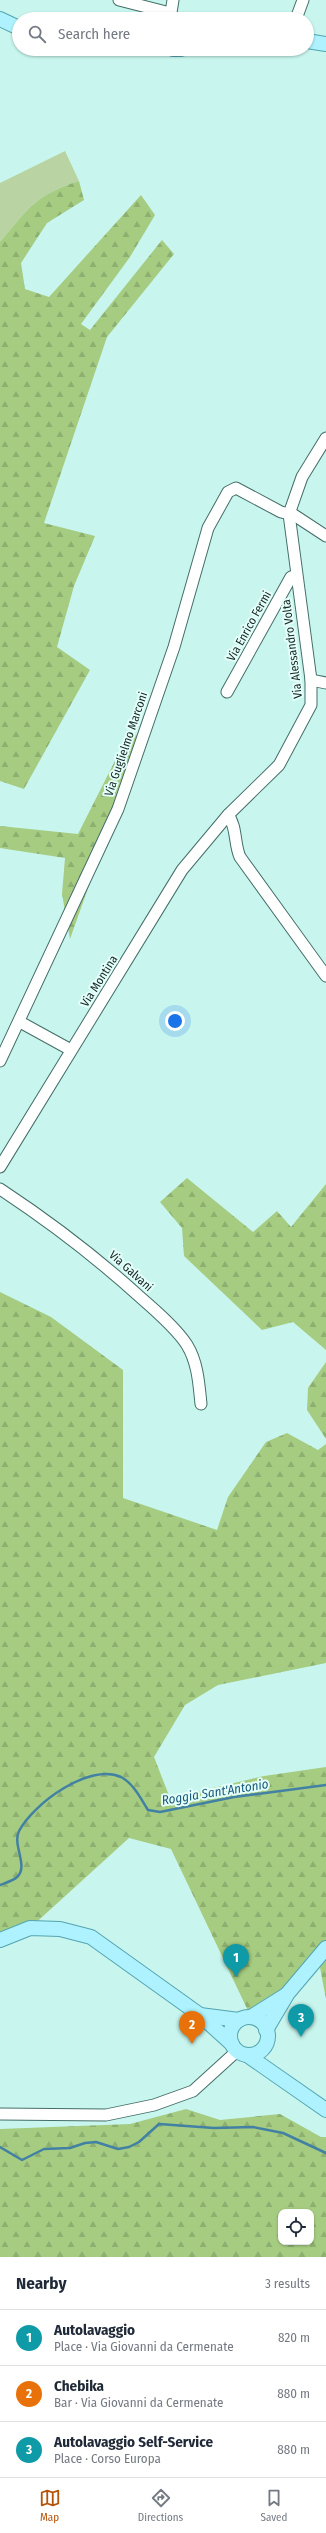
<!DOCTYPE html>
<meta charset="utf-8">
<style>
:root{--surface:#fff;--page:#f2f2f3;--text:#1f2937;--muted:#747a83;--line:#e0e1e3;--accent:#b45309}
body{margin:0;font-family:"Fira Sans Condensed",sans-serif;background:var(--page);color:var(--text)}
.controls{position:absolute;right:12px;bottom:12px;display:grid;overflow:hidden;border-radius:8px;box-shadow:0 1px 3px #0004}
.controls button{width:36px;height:36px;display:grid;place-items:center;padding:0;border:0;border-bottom:1px solid var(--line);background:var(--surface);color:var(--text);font:20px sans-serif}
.you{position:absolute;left:175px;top:1021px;width:14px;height:14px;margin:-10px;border:3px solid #fff;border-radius:50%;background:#1a73e8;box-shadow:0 0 0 6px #1a73e833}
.badge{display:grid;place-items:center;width:26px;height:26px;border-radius:50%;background:var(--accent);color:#fff;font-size:13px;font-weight:700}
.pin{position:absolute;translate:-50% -33px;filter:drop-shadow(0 1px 2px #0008)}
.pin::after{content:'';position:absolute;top:21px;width:14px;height:12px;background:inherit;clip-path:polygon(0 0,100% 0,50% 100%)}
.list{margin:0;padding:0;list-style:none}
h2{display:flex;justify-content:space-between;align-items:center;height:52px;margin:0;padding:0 16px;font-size:17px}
h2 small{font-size:13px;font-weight:400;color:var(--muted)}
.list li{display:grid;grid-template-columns:26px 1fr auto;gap:12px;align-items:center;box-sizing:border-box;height:56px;padding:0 16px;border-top:1px solid var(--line)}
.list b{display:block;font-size:15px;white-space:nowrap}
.list p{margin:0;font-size:13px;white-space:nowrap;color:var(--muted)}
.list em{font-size:13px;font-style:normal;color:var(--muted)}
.icon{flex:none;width:22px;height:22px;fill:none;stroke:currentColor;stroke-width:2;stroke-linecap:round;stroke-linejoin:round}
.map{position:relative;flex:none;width:326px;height:2257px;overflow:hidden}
.search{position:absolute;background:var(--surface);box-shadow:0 1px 3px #0004;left:12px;right:12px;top:12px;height:44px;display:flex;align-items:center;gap:10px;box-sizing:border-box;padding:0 14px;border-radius:22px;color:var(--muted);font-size:15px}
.sheet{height:220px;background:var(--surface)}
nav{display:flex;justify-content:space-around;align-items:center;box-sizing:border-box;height:56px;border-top:1px solid var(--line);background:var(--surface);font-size:11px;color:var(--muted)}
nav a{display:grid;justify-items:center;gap:2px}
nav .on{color:var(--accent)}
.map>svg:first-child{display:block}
.grass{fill:#b9d4a2}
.forest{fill:url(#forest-firs);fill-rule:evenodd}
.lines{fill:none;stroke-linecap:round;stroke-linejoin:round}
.stream{stroke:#4281a4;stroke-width:2.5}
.minor-casing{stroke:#446e68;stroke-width:13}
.major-casing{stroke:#54a4b1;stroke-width:16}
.minor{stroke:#fff;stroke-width:11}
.major{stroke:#adf2fe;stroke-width:14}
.labels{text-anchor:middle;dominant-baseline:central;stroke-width:4;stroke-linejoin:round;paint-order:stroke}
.street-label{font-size:12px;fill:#142523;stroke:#e4fffa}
.water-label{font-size:13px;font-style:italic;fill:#19587a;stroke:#e4fffa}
</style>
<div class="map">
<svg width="326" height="2257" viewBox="0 0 326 2257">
<defs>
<pattern id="forest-firs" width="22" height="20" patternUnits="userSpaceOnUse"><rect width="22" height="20" fill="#a5cc81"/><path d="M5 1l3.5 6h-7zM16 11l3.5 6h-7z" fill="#8daf6f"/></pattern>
</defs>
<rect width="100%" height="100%" fill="#c8f6ee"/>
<path class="grass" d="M 65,151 L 79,181 C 35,195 29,208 0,242 L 0,183 Z"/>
<g class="forest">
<path d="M 79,181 L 84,200 L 47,223 L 21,263 L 25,289 L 49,297 L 141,195 L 155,215 L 130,257 L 81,324 L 90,330 L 162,240 L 174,254 L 107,337 L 44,523 L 95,536 L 74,586 L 57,647 L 90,670 L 24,789 L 0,781 L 0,242 C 29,208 35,195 79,181 Z"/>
<polygon points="144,731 70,939 62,894 65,858 0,848 0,826 78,834 125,741"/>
<polygon points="187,1178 253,1232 277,1211 291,1227 326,1184 326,1350 293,1322 262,1330 184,1256 182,1228 160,1202"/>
<polygon points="0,1292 51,1317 123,1370 123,1498 217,1530 228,1497 266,1442 287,1433 318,1450 326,1444 326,1663 218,1685 185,1705 154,1757 170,1798 264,1776 326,1767 326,1999 318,1957 251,2017 171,1849 129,1838 30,1928 0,1940"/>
<polygon points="326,1362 326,1439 307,1410 308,1388"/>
<path d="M 186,2109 L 220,2120 L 280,2114 L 321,2137 L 326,2137 L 326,2257 L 0,2257 L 0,2129 L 130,2124 ZM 281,2212 L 311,2212 L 311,2242 L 281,2242 Z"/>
</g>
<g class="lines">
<g class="stream">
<path d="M 0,1885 C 5,1883 13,1881 17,1877 C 29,1866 12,1845 19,1831 C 34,1803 89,1763 121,1777 C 133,1783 141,1799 148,1810 L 160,1812 L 234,1797 L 326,1785"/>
<polyline points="0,2147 22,2160 44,2149 70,2148 85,2143 96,2142 118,2149 129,2147 139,2142 159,2124 214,2128 253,2127 283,2133 326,2153"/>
</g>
<defs>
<g id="minor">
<polyline points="119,0 170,13"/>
<polyline points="170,19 173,0"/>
<polyline points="296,19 303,0"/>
<polyline points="311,680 326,683"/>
<polyline points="227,692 291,577 296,575"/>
<path d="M 228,815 C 237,826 234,844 240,857 L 326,976"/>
<polyline points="20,1022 71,1050"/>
<polyline points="0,1061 118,809 174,647 208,528 228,492 236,488 281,512 294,515 326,536"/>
<polyline points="0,1167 182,870 228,815 279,765 311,705 311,680 289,514 302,477 326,438"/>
<path d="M 0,1189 C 50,1222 96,1257 140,1297 C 155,1310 177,1329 187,1345 C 198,1363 199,1385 201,1404"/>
<polyline points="0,2114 106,2115 154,2105 193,2091 237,2051"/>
</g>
<g id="major">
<polyline points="0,19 19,28"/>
<polyline points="307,41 326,44"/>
<polyline points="173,49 181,49"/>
<polyline points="0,1940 30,1928 60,1929 91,1937 200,2015 232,2044"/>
<polyline points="200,2015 239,2020"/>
<polyline points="251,2017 286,1995"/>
<circle cx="249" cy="2036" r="19"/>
<polyline points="266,2030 288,1993 326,1948"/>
<polyline points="247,2055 326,2110"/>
</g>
</defs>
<use href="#minor" class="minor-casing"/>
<use href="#major" class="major-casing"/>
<use href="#minor" class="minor"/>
<use href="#major" class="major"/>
</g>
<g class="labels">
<g class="street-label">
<text transform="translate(249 626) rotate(-61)">Via Enrico Fermi</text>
<text transform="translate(292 649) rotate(-97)">Via Alessandro Volta</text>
<text transform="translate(126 744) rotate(-71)">Via Guglielmo Marconi</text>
<text transform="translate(99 981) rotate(-58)">Via Montina</text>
<text transform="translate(131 1271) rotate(42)">Via Galvani</text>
</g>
<g class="water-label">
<text transform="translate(215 1792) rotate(-9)">Roggia Sant'Antonio</text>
</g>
</g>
</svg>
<div class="controls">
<button><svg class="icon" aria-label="locate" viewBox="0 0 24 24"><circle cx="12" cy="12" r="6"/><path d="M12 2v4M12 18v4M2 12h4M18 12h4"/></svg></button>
</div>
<div class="you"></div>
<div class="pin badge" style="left:236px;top:1977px;background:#0f9aa8">1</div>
<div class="pin badge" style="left:192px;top:2044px;background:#e8710a">2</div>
<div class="pin badge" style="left:301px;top:2037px;background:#0f9aa8">3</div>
<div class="search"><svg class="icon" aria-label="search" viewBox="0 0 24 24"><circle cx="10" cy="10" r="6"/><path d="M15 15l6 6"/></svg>Search here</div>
</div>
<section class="sheet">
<h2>Nearby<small>3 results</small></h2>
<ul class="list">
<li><span class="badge" style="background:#0f9aa8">1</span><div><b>Autolavaggio</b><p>Place · Via Giovanni da Cermenate</p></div><em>820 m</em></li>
<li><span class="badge" style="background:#e8710a">2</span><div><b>Chebika</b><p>Bar · Via Giovanni da Cermenate</p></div><em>880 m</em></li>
<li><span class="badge" style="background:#0f9aa8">3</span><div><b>Autolavaggio Self-Service</b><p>Place · Corso Europa</p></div><em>880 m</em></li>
</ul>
</section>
<nav>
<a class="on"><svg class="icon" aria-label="map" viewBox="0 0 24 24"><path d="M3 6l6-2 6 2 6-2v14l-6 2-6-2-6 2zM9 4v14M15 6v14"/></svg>Map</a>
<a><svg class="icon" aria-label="directions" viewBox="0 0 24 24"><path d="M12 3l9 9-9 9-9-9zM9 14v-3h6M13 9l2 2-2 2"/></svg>Directions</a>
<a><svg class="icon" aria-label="saved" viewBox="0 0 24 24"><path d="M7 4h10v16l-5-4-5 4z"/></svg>Saved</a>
</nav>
